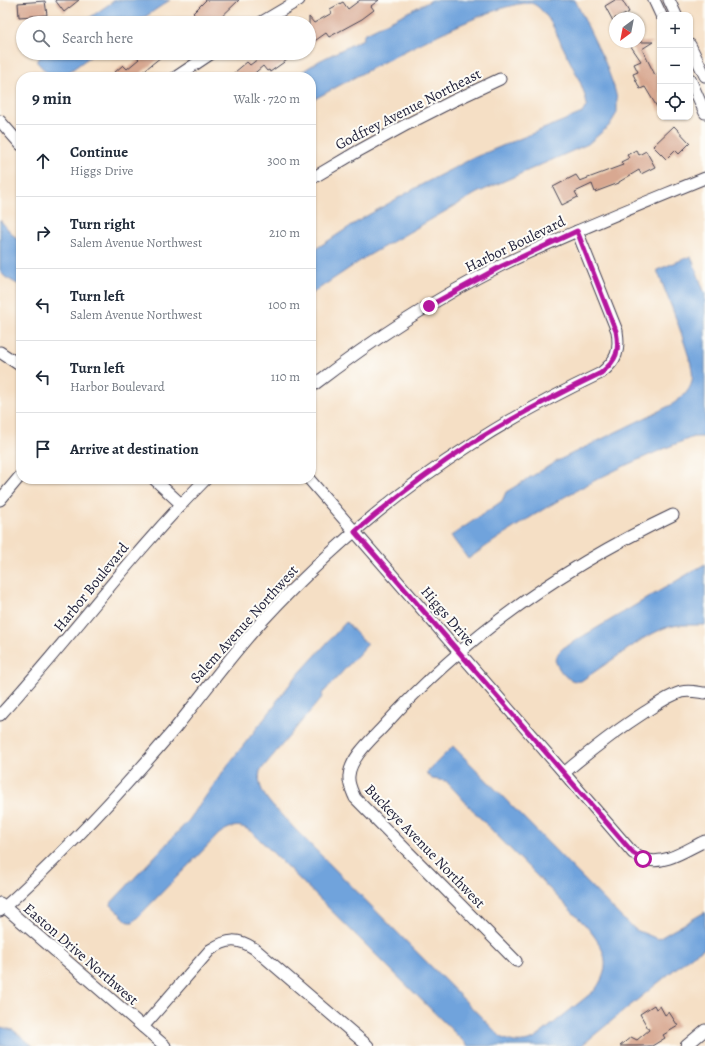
<!DOCTYPE html>
<meta charset="utf-8">
<style>
:root{--surface:#fff;--page:#f2f2f3;--text:#1f2937;--muted:#747a83;--line:#e0e1e3}
body{margin:0;font-family:Alegreya,serif;background:var(--page);color:var(--text)}
.controls{position:absolute;right:12px;top:12px;display:grid;overflow:hidden;border-radius:8px;box-shadow:0 1px 3px #0004}
.controls button{width:36px;height:36px;display:grid;place-items:center;padding:0;border:0;border-bottom:1px solid var(--line);background:var(--surface);color:var(--text);font:20px sans-serif}
.compass{position:absolute;left:609px;top:12px;width:36px;height:36px;border-radius:50%;background:var(--surface);box-shadow:0 1px 3px #0004;rotate:212deg}
.stop{position:absolute;width:12px;height:12px;margin:-9px;border:3px solid #b5179e;border-radius:50%;background:#fff}
.stop.end{background:#b5179e;border-color:#fff;box-shadow:0 1px 4px #0008}
.list{margin:0;padding:0;list-style:none}
h2{display:flex;justify-content:space-between;align-items:center;height:52px;margin:0;padding:0 16px;font-size:17px}
h2 small{font-size:13px;font-weight:400;color:var(--muted)}
.list li{display:grid;grid-template-columns:26px 1fr auto;gap:12px;align-items:center;box-sizing:border-box;height:72px;padding:0 16px;border-top:1px solid var(--line)}
.list b{display:block;font-size:15px;white-space:nowrap}
.list p{margin:0;font-size:13px;white-space:nowrap;color:var(--muted)}
.list em{font-size:13px;font-style:normal;color:var(--muted)}
.icon{flex:none;width:22px;height:22px;fill:none;stroke:currentColor;stroke-width:2;stroke-linecap:round;stroke-linejoin:round}
.map{position:relative;flex:none;width:705px;height:1046px;overflow:hidden}
.search{position:absolute;background:var(--surface);box-shadow:0 1px 3px #0004;left:16px;top:16px;width:300px;height:44px;display:flex;align-items:center;gap:10px;box-sizing:border-box;padding:0 14px;border-radius:22px;color:var(--muted);font-size:15px}
.panel{position:absolute;background:var(--surface);box-shadow:0 1px 3px #0004;left:16px;top:72px;width:300px;height:412px;border-radius:16px}
.map>svg:first-child{display:block}
.water{fill:#70a3dc;stroke:#49628c}
.building{fill:#d8a891}
.lines{fill:none;stroke-linecap:round;stroke-linejoin:round}
.minor-casing{stroke:#423e50;stroke-width:13}
.minor{stroke:#fff;stroke-width:11}
.route{stroke:#b5179e;stroke-width:5}
.labels{text-anchor:middle;dominant-baseline:central;stroke-width:4;stroke-linejoin:round;paint-order:stroke}
.street-label{font-size:15px;fill:#22223b;stroke:#fdfcf7}
</style>
<div class="map">
<svg width="705" height="1046" viewBox="0 0 705 1046">
<rect width="100%" height="100%" fill="#fdfcf7"/>
<filter id="ink" filterUnits="userSpaceOnUse"><feTurbulence type="fractalNoise" baseFrequency=".025" numOctaves="2"/><feDisplacementMap in="SourceGraphic" scale="8" xChannelSelector="R" yChannelSelector="G"/><feConvolveMatrix kernelMatrix="1 2 1 2 8 2 1 2 1" color-interpolation-filters="sRGB"/></filter>
<filter id="wash" filterUnits="userSpaceOnUse"><feTurbulence type="fractalNoise" baseFrequency=".012" numOctaves="4" result="noise"/><feDisplacementMap in="SourceGraphic" scale="16" xChannelSelector="R" yChannelSelector="G"/><feGaussianBlur stdDeviation="0.9" result="paint"/><feColorMatrix in="noise" values="0 0 0 0 0 0 0 0 0 0 0 0 0 0 0 0 0 1.4 0 .05"/><feComposite in="paint" operator="in"/></filter>
<g filter="url(#wash)">
<rect width="100%" height="100%" fill="#f5dfc5"/>
<g class="water">
<polygon points="115,0 170,0 136,23 82,23"/>
<path d="M 432,0 L 575,0 L 605,62 L 614,87 L 617,98 L 617,113 L 609,126 L 588,144 L 477,193 L 366,257 L 311,294 L 311,252 L 363,218 L 421,185 L 473,158 L 582,113 L 587,105 C 584,85 572,67 564,49 C 557,36 552,20 541,10 C 539,7 534,4 531,3 C 492,0 350,80 311,101 L 311,77 L 294,77 L 319,61 L 363,39 L 364,34 Z"/>
<polygon points="45,53 95,53 62,77 51,77 36,61"/>
<polygon points="0,220 21,244 21,286 5,277 0,271"/>
<path d="M 691,256 L 705,294 L 705,437 L 693,437 C 668,447 644,457 620,468 C 567,493 516,525 468,559 L 451,536 L 502,501 L 506,492 L 557,461 L 671,405 C 680,399 690,392 692,381 C 694,370 689,358 686,348 C 678,321 667,296 657,270 Z"/>
<path d="M 705,564 L 705,625 L 678,625 L 664,628 L 644,638 L 581,681 C 568,683 559,671 555,660 L 559,652 L 563,648 Z"/>
<path d="M 346,622 L 367,645 L 322,694 L 323,696 L 260,771 C 255,795 279,811 293,827 L 502,1038 C 514,1043 522,1044 534,1039 L 595,990 C 613,965 605,949 587,927 L 481,819 L 446,781 L 432,779 L 426,773 L 453,746 L 622,918 L 636,930 L 658,939 L 705,912 L 705,948 L 693,955 L 675,969 L 581,1046 L 468,1046 L 257,837 C 244,824 234,823 219,834 L 133,922 L 128,922 L 110,904 L 189,820 L 227,766 L 276,704 L 276,702 L 294,679 Z"/>
<polygon points="0,1027 13,1030 33,1046 0,1046"/>
</g>
<g id="blocks">
<g class="building">
<polygon points="55,0 79,0 64,12"/>
<polygon points="206,0 239,0 215,23 186,23 195,15 193,13"/>
<polygon points="360,0 379,0 371,6 374,10 362,19 329,37 326,33 309,45 309,17 314,23 332,13 330,9 343,2 348,9"/>
<polygon points="615,0 622,0 629,12 619,18 615,18 615,20 613,21 605,6"/>
<polygon points="45,1 47,15 19,17 18,3"/>
<polygon points="628,42 653,42 642,49 655,75 660,73 660,112 645,87 640,89 633,74 638,72 634,64 641,61"/>
<polygon points="142,53 166,53 136,77 118,77 114,73 123,65 127,69 139,59 137,57"/>
<polygon points="266,53 297,53 270,72 269,70 267,71 263,66 250,77 229,77 247,62 250,65"/>
<polygon points="674,126 690,143 679,154 675,150 666,159 653,146"/>
<polygon points="636,150 639,155 646,151 655,167 641,174 639,170 619,182 619,183 595,192 592,184 575,192 578,197 562,205 553,187 576,175 580,181 623,165 621,162 629,158 627,155"/>
<polygon points="654,1005 656,1009 660,1006 665,1015 669,1012 678,1026 663,1035 665,1038 652,1046 620,1046 631,1037 637,1040 649,1030 640,1014"/>
</g>
</g>
</g>
<g filter="url(#ink)">
<use href="#blocks" fill-opacity="0" stroke="#423e50" stroke-width="1"/>
<g class="lines">
<defs>
<g id="minor">
<polyline points="654,0 661,15"/>
<polyline points="669,0 676,15"/>
<polyline points="260,23 299,0"/>
<polyline points="690,45 705,76"/>
<polyline points="176,77 212,53"/>
<polyline points="690,79 705,113"/>
<polyline points="0,121 21,145"/>
<path d="M 311,179 C 373,141 433,109 500,79"/>
<polyline points="0,352 21,366"/>
<path d="M 311,387 C 371,341 434,299 502,265 C 568,233 637,206 705,178"/>
<polyline points="154,479 181,504"/>
<polyline points="309,479 564,773"/>
<polyline points="0,500 21,475"/>
<path d="M 705,693 C 697,692 689,690 681,692 C 668,696 656,705 645,712 C 617,730 590,751 564,773 L 633,853 C 637,855 640,858 644,859 C 665,866 687,849 705,841"/>
<path d="M 0,715 C 71,638 132,553 206,479"/>
<polyline points="0,903 143,1027"/>
<path d="M 0,911 C 62,856 119,794 173,731 C 203,694 231,655 263,620 C 325,553 395,493 472,444 C 513,417 557,394 601,373 C 617,360 620,351 617,331 L 577,231"/>
<path d="M 516,961 L 355,798 C 352,791 348,784 349,776 C 350,758 372,739 383,727 C 464,637 563,567 673,515"/>
<path d="M 165,1046 L 143,1027 L 210,950 C 228,938 238,938 255,949 L 368,1046"/>
<polyline points="686,1046 705,1030"/>
</g>
</defs>
<use href="#minor" class="minor-casing"/>
<use href="#minor" class="minor"/>
</g>
</g>
<g class="lines" filter="url(#ink)">
<path class="route" d="M 429,306 L 502,266 L 577,231 L 616,331 C 620,351 617,360 601,373 C 557,394 514,417 472,443 C 431,470 392,500 355,532 L 633,853 L 643,859"/>
</g>
<g class="labels">
<g class="street-label">
<text transform="translate(408 109) rotate(-27)">Godfrey Avenue Northeast</text>
<text transform="translate(515 244) rotate(-26)">Harbor Boulevard</text>
<text transform="translate(91 587) rotate(-51)">Harbor Boulevard</text>
<text transform="translate(448 616) rotate(49)">Higgs Drive</text>
<text transform="translate(244 624) rotate(-48)">Salem Avenue Northwest</text>
<text transform="translate(425 846) rotate(46)">Buckeye Avenue Northwest</text>
<text transform="translate(81 954) rotate(41)">Easton Drive Northwest</text>
</g>
</g>
</svg>
<div class="controls">
<button>+</button>
<button>−</button>
<button><svg class="icon" aria-label="locate" viewBox="0 0 24 24"><circle cx="12" cy="12" r="6"/><path d="M12 2v4M12 18v4M2 12h4M18 12h4"/></svg></button>
</div>
<svg class="compass" viewBox="-18 -18 36 36"><path d="M0-13l5 13h-10z" fill="#e53935"/><path d="M0 13l5-13h-10z" fill="#747a83"/></svg>
<div class="stop" style="left:643px;top:859px"></div>
<div class="stop end" style="left:429px;top:306px"></div>
<div class="search"><svg class="icon" aria-label="search" viewBox="0 0 24 24"><circle cx="10" cy="10" r="6"/><path d="M15 15l6 6"/></svg>Search here</div>
<section class="panel">
<h2>9 min<small>Walk · 720 m</small></h2>
<ul class="list">
<li><svg class="icon" aria-label="ahead" viewBox="0 0 24 24"><path d="M12 20V5M6 11l6-6 6 6"/></svg><div><b>Continue</b><p>Higgs Drive</p></div><em>300 m</em></li>
<li><svg class="icon" aria-label="right" viewBox="0 0 24 24"><path d="M7 20v-9h11M14 6l5 5-5 5"/></svg><div><b>Turn right</b><p>Salem Avenue Northwest</p></div><em>210 m</em></li>
<li><svg class="icon" aria-label="left" viewBox="0 0 24 24"><path d="M17 20v-9H6M10 6l-5 5 5 5"/></svg><div><b>Turn left</b><p>Salem Avenue Northwest</p></div><em>100 m</em></li>
<li><svg class="icon" aria-label="left" viewBox="0 0 24 24"><path d="M17 20v-9H6M10 6l-5 5 5 5"/></svg><div><b>Turn left</b><p>Harbor Boulevard</p></div><em>110 m</em></li>
<li><svg class="icon" aria-label="arrive" viewBox="0 0 24 24"><path d="M6 21V4h12l-3 4 3 4H6"/></svg><div><b>Arrive at destination</b></div></li>
</ul>
</section>
</div>
